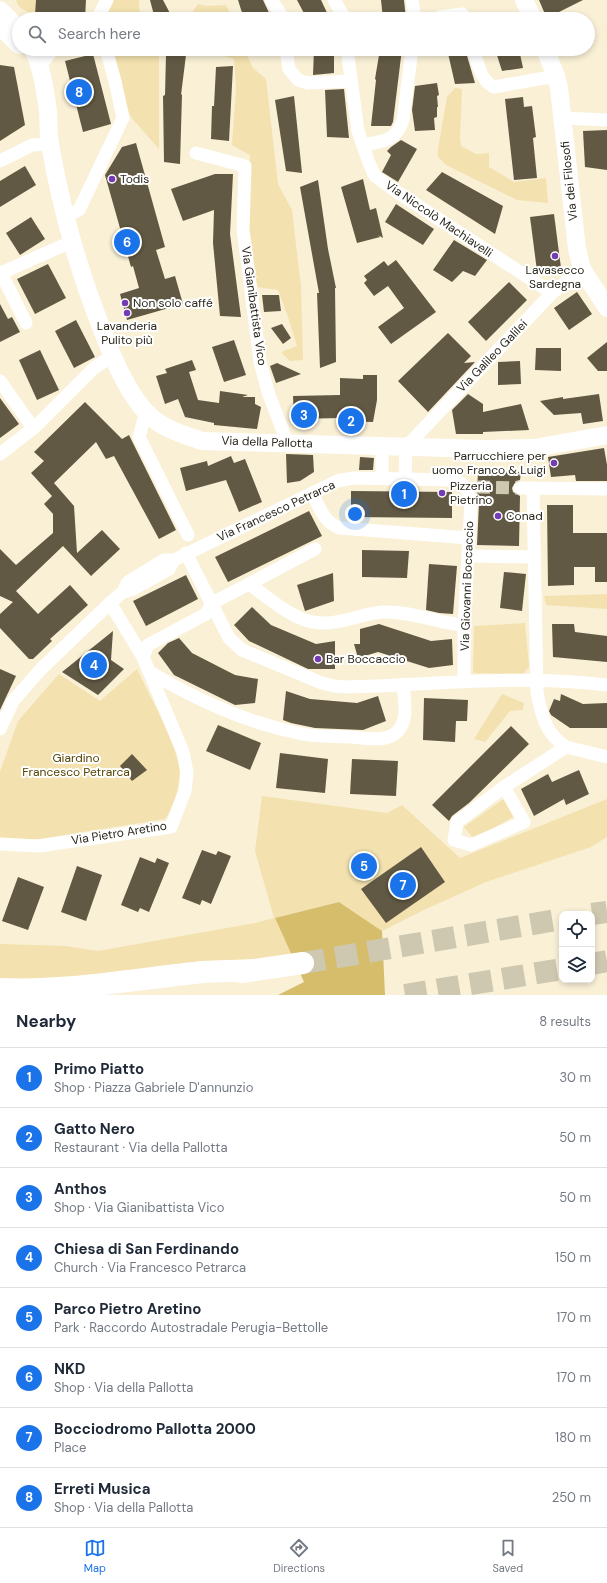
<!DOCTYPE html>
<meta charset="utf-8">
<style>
:root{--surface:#fff;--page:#f6f6f7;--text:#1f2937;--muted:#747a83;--line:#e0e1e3;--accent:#1a73e8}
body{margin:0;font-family:"DM Sans",sans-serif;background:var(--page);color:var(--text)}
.controls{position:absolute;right:12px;bottom:12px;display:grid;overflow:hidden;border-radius:8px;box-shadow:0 2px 6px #0003}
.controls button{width:36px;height:36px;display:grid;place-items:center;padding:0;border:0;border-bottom:1px solid var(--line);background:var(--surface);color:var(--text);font:20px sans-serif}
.you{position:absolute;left:355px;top:514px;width:14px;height:14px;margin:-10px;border:3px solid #fff;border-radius:50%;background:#1a73e8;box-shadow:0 0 0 6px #1a73e833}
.badge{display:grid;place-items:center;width:26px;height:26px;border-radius:50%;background:var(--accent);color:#fff;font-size:13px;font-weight:700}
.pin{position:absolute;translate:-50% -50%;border:2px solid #fff;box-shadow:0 1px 4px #0006}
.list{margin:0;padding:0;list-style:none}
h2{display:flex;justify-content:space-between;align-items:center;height:52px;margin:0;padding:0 16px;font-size:17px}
h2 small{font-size:13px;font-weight:400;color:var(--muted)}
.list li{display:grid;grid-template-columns:26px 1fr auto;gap:12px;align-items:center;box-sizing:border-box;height:60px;padding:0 16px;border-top:1px solid var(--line)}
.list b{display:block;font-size:15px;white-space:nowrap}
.list p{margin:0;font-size:13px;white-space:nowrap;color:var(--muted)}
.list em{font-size:13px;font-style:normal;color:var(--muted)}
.icon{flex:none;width:22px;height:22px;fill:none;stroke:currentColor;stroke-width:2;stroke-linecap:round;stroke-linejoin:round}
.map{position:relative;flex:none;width:607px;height:995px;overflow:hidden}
.search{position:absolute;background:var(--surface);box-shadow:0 2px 6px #0003;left:12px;right:12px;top:12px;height:44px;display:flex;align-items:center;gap:10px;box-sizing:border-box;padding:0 14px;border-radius:22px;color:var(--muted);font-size:15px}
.sheet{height:532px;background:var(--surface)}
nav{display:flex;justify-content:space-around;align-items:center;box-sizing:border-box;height:56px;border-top:1px solid var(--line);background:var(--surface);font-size:11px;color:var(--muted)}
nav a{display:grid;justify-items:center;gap:2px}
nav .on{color:var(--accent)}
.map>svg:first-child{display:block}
.green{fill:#f3e2af}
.forest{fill:#d6bd6c}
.building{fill:#615943}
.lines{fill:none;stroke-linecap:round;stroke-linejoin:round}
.street-tunnel{stroke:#cfc8b1;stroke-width:13;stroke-dasharray:13 6;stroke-linecap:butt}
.highway-tunnel{stroke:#cfc8b1;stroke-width:22;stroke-dasharray:22 11;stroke-linecap:butt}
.street{stroke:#fff;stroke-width:13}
.secondary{stroke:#fff;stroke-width:18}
.highway{stroke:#fff;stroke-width:22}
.poi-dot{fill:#743bb2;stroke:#fff;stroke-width:1.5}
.labels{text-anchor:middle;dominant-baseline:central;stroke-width:4;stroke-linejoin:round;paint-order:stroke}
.poi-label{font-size:12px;fill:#29261c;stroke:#fff;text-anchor:start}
.street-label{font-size:12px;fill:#29261c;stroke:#fff}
.park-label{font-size:12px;fill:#554300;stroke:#fff}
</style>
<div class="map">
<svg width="607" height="995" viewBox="0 0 607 995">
<rect width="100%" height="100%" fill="#f9f0d6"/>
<g class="green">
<path d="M 16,0 L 36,0 L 35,14 C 27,12 18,9 16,0 Z"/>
<polygon points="113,0 139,0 139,9 143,19 103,19"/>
<polygon points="198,4 206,6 226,5 233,19 193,19 193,11"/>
<polygon points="111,49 157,49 159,55 159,149 130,116"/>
<polygon points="204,49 244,49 253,68 266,79 278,184 292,210 301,287 303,360 290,361 281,352 297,346 288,317 278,290 257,287 248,228 250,155 232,145 236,87 234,59 206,51"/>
<polygon points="455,88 462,89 460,138 461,146 476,154 489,153 489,167 514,182 546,178 548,203 517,200 446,165 438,157 438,149 447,97"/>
<polygon points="607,594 607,609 546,605 544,596"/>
<polygon points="525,623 529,667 523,674 473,673 474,626"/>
<path d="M 137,669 C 150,697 170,731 178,761 C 183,778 175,805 165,819 L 39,839 L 0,839 L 0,772 L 18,721 L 59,674 L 100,701 Z"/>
<polygon points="502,694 524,703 523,710 510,711 485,742 474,739"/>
<polygon points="262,796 387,813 402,805 460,858 607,799 607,837 591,847 486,882 424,910 382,931 339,902 275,918 292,955 58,985 0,982 0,944 66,946 98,951 255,923 274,918 255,851"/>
<polygon points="505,798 515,816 474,839 464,827"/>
</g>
<polygon class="forest" points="339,902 382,931 385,995 278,995 304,982 275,918"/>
<g class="building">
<polygon points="36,0 86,0 85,19 35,14"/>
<polygon points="150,0 163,0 173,19 155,19"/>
<polygon points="238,0 263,0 272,19 244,19"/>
<polygon points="297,0 321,0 330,19 307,19"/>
<polygon points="381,0 404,0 406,19 383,19"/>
<polygon points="539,0 583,0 559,12 559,19 547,19"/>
<polygon points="314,49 334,49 334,73 313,75"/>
<polygon points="380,49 402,49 393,122 391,126 371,126 376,80 375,79"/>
<polygon points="447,49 465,49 475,83 455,84"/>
<polygon points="495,49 519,49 523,68 502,71"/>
<polygon points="93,54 111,124 83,132 65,61"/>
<polygon points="166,55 186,55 181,95 182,94 180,164 164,162 163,96 165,95"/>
<polygon points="0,65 14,67 25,125 0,141"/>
<polygon points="233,66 229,141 211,139 212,106 214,106 216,67"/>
<polygon points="437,83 439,95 437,96 438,107 437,107 437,117 434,118 435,130 415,131 412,110 415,86"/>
<polygon points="344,89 349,138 327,137 325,90"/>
<polygon points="294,96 302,173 286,171 275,100"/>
<polygon points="523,97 524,107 532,106 536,137 533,138 537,178 514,180 505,99"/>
<polygon points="607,130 607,170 585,167 583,131"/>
<polygon points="401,140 417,149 398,182 382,172 391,155 387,151 391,147"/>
<polygon points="136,143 165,247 156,250 165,279 175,276 183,304 127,320 120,294 139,288 133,266 131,267 105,175 122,147"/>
<polygon points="25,166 36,185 0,207 0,181"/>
<polygon points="442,172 503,206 495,234 426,190"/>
<polygon points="215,174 233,174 230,234 241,317 220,316 213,243 214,210 183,221 171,189"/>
<polygon points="363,179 370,210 376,208 383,238 378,235 380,237 357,243 341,187"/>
<polygon points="318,180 328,249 336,288 335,288 336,362 320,368 317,293 319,293 300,187"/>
<polygon points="396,204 434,229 423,245 385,222"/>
<polygon points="554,214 561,268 537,271 530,217"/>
<polygon points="31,217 45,239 20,255 6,233"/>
<polygon points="454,240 487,260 475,276 463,271 452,282 433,270"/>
<polygon points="396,260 436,312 391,344 378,327 404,308 388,286 374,296 364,283 367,280 364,276 384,261 388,266"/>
<polygon points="48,264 66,298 35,314 17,279"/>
<polygon points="509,282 527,300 486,341 468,322"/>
<polygon points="577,292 592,314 569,330 554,308"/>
<polygon points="262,295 279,295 281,311 264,312"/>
<polygon points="0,304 8,319 12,317 20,332 0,342"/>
<polygon points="76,320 95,357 74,368 55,331"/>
<polygon points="282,324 291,338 283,344 271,328"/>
<polygon points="448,333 471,356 464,363 475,362 428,412 398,381"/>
<polygon points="234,340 246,375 224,382 212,347"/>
<polygon points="607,342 607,371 598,371 587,358"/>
<polygon points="536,348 561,348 561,371 535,370"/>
<polygon points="40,350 59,390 37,400 19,360"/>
<polygon points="192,360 196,370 189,372 198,400 219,403 220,391 248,395 242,397 255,397 255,404 261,407 257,429 214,425 214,423 185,417 178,399 165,404 156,376 167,373 165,369"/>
<polygon points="520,361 521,384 498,385 498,362"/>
<polygon points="277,363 301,374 276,383 270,366"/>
<polygon points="363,375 377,375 377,400 373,422 341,421 341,418 294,419 293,396 340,395 340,378 363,379"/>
<polygon points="468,394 483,404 483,412 521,404 529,430 483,432 483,434 456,434 452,410"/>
<polygon points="599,394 603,421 583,424 581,413 554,415 540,401 563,397 563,399"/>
<polygon points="0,398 19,424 0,438"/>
<polygon points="85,402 122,439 129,435 176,530 159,539 114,456 106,459 96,442 54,483 74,506 77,553 102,530 120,549 91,576 63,546 16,591 38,614 70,585 88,605 50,639 52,641 33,659 29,659 0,628 0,614 13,602 0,596 0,549 16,565 53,533 53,514 44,504 52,496 31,473 44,461 34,452"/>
<polygon points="604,448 607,465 607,481 576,481 575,475 551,477 548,457"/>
<polygon points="286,454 313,455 314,472 300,481 287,483"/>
<polygon points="231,456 234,463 245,459 262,502 239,512 226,480 186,491 180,468 207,461 208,466"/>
<polygon points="360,457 374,458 373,470 359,470"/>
<polygon points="478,471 521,472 520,480 516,481 512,488 513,492 520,496 519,546 477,545 479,503 477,495"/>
<polygon points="351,491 452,492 452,518 351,517"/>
<polygon points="547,505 573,505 573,533 607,533 607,582 595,582 595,567 574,567 574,585 548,586"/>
<polygon points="309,511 322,536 228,582 215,557"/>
<polygon points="362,550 409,551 407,578 362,577"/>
<polygon points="429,564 457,566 453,614 439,613 426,610"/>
<polygon points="504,572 526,574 522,611 500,608"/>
<polygon points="333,573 334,601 305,611 297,585"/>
<polygon points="186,575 198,599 146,626 133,601"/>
<polygon points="252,607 271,625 316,644 335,641 335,669 308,669 249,641 234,625"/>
<polygon points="379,624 431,641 452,639 453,665 429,668 378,652 358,658 354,644 360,644 360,629"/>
<polygon points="552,624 574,624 575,632 607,636 607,662 553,657"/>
<polygon points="113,631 111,660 124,669 98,695 62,672"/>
<polygon points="179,638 192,653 235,675 258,679 255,703 235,705 174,675 158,653 168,643"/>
<polygon points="0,669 16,676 0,710"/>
<polygon points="286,691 310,699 357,703 378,696 386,721 363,730 315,728 291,723 283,720"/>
<polygon points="561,694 583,704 607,703 607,728 570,728 551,715 549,711 554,699 560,701"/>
<polygon points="424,698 468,700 467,721 456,721 455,742 423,740"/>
<polygon points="218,725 261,743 250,770 206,751"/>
<polygon points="511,726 529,744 469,803 452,816 449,821 432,805"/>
<polygon points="280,753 328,759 325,793 276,788"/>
<polygon points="132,754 147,770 132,781 120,766"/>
<polygon points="352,759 398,761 396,796 350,794"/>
<polygon points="579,770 589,794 566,805 564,799 534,816 521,789 548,774 552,782"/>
<polygon points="421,847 445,882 386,923 361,889"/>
<polygon points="202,850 216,855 218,851 231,856 211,904 202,900 200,905 182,898"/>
<polygon points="140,857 155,863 157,858 169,863 149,912 140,908 138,912 121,905"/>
<polygon points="77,866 102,875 86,921 61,912"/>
<polygon points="18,877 44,887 28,930 2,921"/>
</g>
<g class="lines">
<polyline class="street-tunnel" points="477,487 520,488"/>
<g class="highway-tunnel">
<polyline points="592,914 607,912"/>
<polyline points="303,963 562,919"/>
<polyline points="592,964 607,961"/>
<polyline points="405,995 562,969"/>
</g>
<g class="street">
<polyline points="271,0 280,13 281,19"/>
<polyline points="334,0 343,15 343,19"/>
<polyline points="412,0 415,19"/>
<polyline points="440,17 462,14 464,19"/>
<polyline points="97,19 107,0"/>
<polyline points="286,49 289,69 298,80 308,83 351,81"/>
<polyline points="347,49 358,131 369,163 375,176 397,192 552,293"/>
<path d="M 473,49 C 478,63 480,80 494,87 L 556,76"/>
<polyline points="40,66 53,49"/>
<polyline points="563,118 607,120"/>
<path d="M 363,145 C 382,141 396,142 403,120 L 412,49"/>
<polyline points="196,153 245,166 243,229 260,362 268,392 287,442"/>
<polyline points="0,161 32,145 50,144"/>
<polyline points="65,217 79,210 123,118 115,81 106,49"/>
<polyline points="0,272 1,273 71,242"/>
<polyline points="1,273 26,323"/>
<polyline points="0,381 33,428"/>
<polyline points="146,412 139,437 188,535"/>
<polyline points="0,454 35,427 94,368 112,356"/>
<polyline points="382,478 382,446"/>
<polyline points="405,479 406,447 552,293 582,269"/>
<polyline points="520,488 607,489"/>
<path d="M 312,493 C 319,506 324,523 340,528 L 469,538"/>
<path d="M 186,553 L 229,638 L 242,650 L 322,683 L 334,686 L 347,687 C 433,685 521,674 607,685"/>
<polyline points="468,556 535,557"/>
<polyline points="249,584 315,549"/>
<polyline points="127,591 133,589 169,569 174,560"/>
<polyline points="110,603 143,657"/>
<path d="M 150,672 C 196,700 248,723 302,734 C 318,737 335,736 351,737 C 365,738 387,743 398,731 C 409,719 404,699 403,684"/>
<path d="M 0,729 L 13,701 L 41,669 L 110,603 L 123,592 L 128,582 L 164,560 L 174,560 L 329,485 L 337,481 L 353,478 L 453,480 C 466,483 468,491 471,503 L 464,625 L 464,682"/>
<polyline points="566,747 607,757"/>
<path d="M 504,787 L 524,822 L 471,845 L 454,840 L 457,822 L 504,787 L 566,747 C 546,734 541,715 537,692 L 533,488"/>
<path d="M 0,844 L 39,846 L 171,827 L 185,791 L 187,772 L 183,752 L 143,657 L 148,645 L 206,614 L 212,603 L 249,584 C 275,602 300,629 335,622 C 351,620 367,613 383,612 C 411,611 437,623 464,625"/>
</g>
<g class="secondary">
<polyline points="524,0 533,19"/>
<polyline points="0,10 19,29"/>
<polyline points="0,29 3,29 19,45"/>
<path d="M 33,49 C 42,68 45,90 48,111 C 49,122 48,133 50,144 C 61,208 77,266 101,327 C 111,354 126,391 146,412 C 160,428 182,434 202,441 L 484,449 L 534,448 L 607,435"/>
<polyline points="545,49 556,76 559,88 577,249 582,269 607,308"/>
</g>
<g class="highway">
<polyline points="241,972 303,963"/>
<path d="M 0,989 C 68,992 135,979 203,972 C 220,971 238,971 255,970"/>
</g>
</g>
<g class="poi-dot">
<circle cx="112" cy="179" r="4"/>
<circle cx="555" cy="256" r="4"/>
<circle cx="125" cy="303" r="4"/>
<circle cx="127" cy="313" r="4"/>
<circle cx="554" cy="463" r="4"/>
<circle cx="442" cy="493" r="4"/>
<circle cx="498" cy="516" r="4"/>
<circle cx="318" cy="659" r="4"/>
</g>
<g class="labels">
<g class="poi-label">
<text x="120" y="179">Todis</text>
<text x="555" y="270" text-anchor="middle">Lavasecco<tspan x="555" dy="14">Sardegna</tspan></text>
<text x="133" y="303">Non solo caffé</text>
<text x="127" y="326" text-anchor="middle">Lavanderia<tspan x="127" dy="14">Pulito più</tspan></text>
<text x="546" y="456" text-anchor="end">Parrucchiere per<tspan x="546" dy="14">uomo Franco &amp; Luigi</tspan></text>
<text x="450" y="486">Pizzeria<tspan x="450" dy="14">Pietrino</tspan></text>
<text x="506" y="516">Conad</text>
<text x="326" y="659">Bar Boccaccio</text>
</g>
<g class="street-label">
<text transform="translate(569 181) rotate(-96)">Via dei Filosofi</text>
<text transform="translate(439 219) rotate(34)">Via Niccolò Machiavelli</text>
<text transform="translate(254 306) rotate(82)">Via Gianibattista Vico</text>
<text transform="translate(492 356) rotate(-46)">Via Galileo Galilei</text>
<text transform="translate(267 442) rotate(2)">Via della Pallotta</text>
<text transform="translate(276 511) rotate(-25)">Via Francesco Petrarca</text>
<text transform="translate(467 586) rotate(-88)">Via Giovanni Boccaccio</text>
<text transform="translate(119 833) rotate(-9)">Via Pietro Aretino</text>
</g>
<g class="park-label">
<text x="76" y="758">Giardino<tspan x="76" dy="14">Francesco Petrarca</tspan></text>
</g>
</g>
</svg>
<div class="controls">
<button><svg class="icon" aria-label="locate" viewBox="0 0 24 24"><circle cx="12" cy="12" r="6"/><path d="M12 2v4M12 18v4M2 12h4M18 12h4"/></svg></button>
<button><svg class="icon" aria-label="layers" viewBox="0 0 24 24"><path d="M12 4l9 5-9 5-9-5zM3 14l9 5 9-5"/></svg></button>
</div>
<div class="you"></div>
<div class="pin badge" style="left:404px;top:494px">1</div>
<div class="pin badge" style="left:351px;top:421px">2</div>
<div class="pin badge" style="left:304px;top:415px">3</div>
<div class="pin badge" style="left:94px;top:665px">4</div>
<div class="pin badge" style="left:364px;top:866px">5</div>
<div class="pin badge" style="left:127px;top:242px">6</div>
<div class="pin badge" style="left:403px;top:885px">7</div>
<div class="pin badge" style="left:79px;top:92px">8</div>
<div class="search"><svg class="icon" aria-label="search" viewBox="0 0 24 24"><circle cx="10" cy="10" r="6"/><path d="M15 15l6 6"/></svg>Search here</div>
</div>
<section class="sheet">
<h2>Nearby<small>8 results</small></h2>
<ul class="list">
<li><span class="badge">1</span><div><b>Primo Piatto</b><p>Shop · Piazza Gabriele D'annunzio</p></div><em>30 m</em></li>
<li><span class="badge">2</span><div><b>Gatto Nero</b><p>Restaurant · Via della Pallotta</p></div><em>50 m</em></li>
<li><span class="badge">3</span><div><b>Anthos</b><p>Shop · Via Gianibattista Vico</p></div><em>50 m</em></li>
<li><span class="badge">4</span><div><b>Chiesa di San Ferdinando</b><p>Church · Via Francesco Petrarca</p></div><em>150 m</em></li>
<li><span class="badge">5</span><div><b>Parco Pietro Aretino</b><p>Park · Raccordo Autostradale Perugia-Bettolle</p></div><em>170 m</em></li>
<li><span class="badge">6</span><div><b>NKD</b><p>Shop · Via della Pallotta</p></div><em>170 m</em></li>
<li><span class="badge">7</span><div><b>Bocciodromo Pallotta 2000</b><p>Place</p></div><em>180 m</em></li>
<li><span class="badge">8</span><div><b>Erreti Musica</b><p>Shop · Via della Pallotta</p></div><em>250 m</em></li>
</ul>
</section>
<nav>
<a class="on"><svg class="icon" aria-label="map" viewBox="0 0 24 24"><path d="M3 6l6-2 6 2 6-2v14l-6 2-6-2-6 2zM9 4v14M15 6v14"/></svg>Map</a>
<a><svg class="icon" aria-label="directions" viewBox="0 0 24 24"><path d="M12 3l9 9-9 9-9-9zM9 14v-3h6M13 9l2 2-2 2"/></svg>Directions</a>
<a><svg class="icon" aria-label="saved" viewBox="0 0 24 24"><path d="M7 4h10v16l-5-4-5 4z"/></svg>Saved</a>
</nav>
